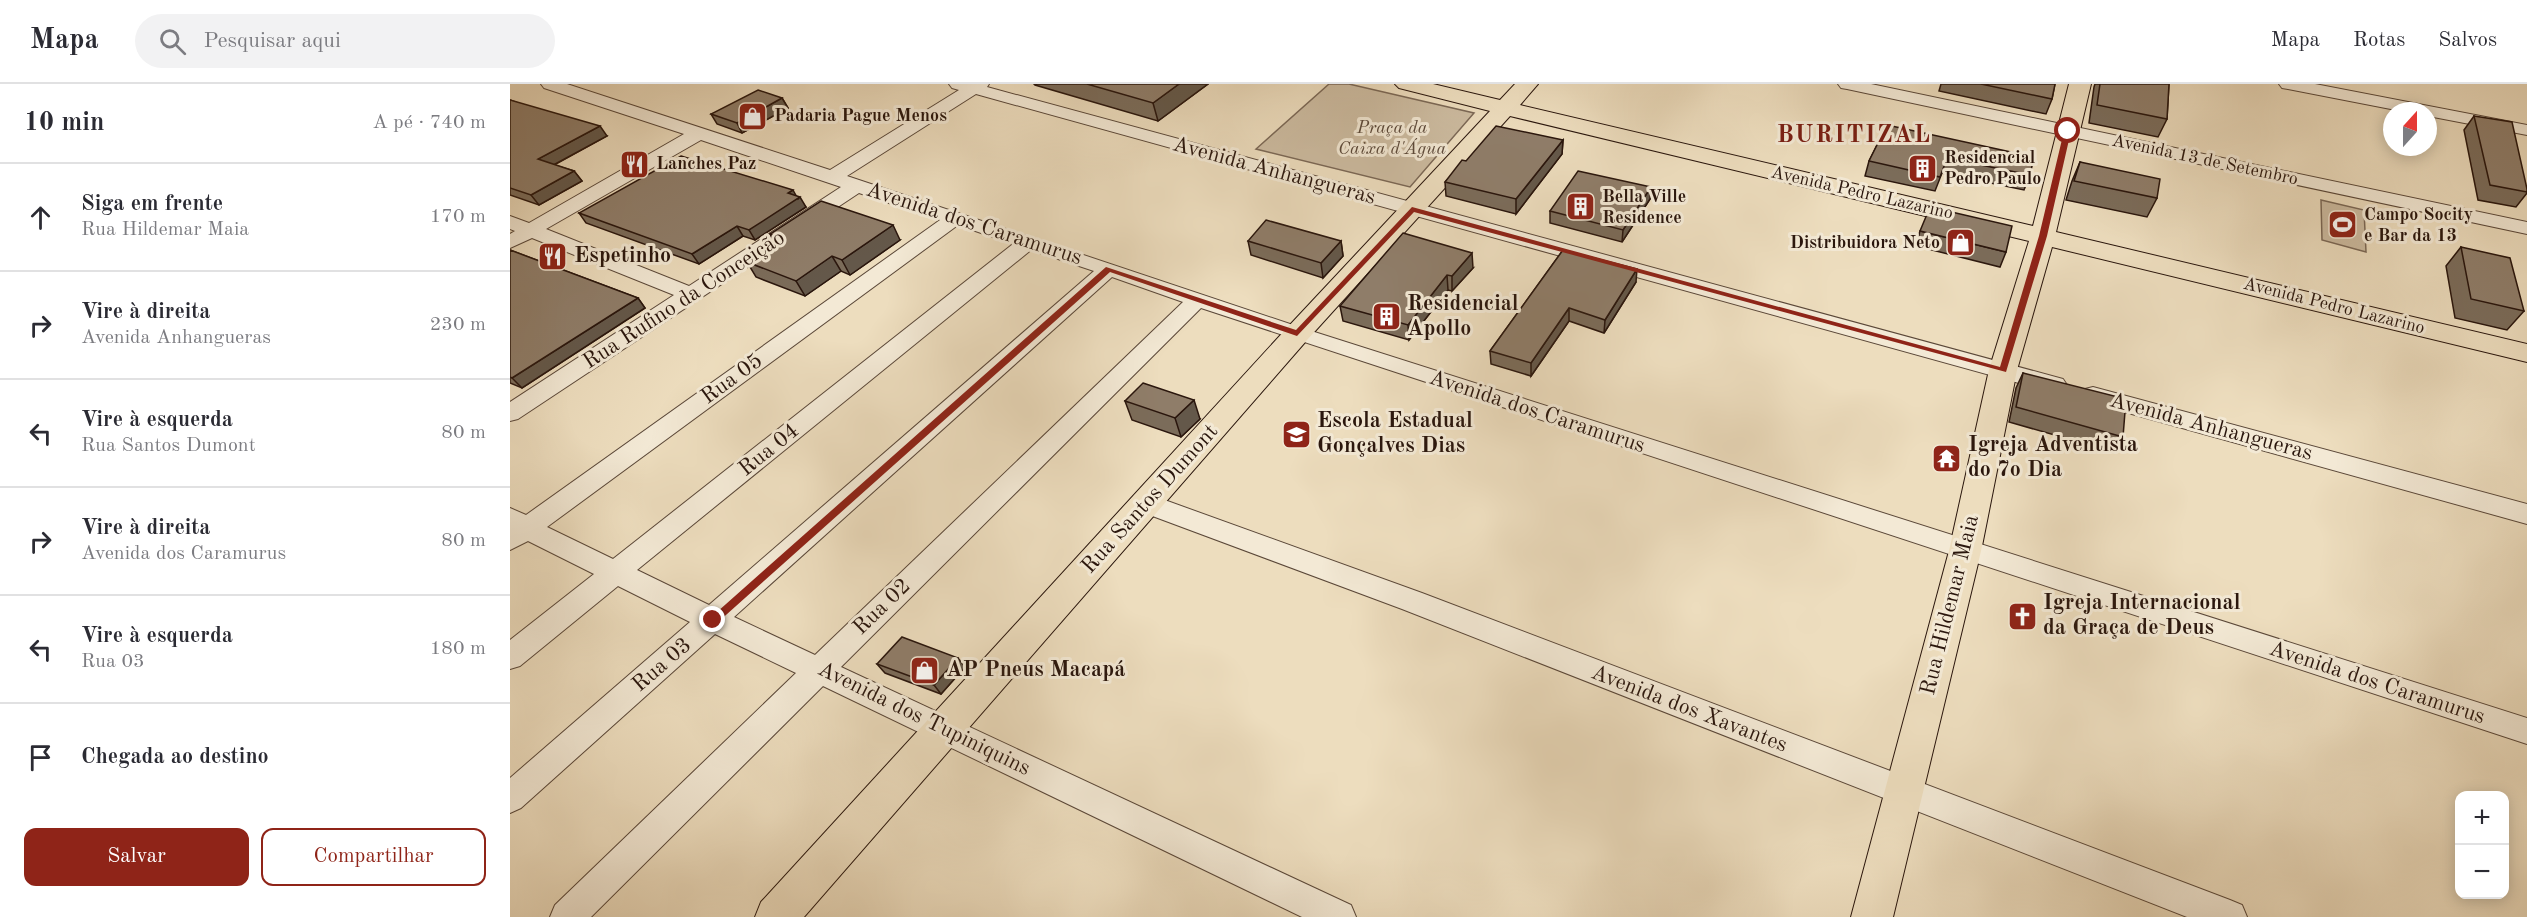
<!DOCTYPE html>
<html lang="pt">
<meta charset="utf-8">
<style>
:root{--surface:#fff;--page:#f2f2f3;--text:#2b2b33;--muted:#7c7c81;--line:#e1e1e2;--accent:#8f2418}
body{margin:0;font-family:"Old Standard TT",serif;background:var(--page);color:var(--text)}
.controls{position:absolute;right:18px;bottom:18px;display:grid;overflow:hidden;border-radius:12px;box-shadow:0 3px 15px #0003}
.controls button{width:54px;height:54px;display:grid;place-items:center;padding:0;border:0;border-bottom:2px solid var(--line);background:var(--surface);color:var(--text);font:30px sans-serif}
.compass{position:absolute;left:1873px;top:18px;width:54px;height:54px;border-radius:50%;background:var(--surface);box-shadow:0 3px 15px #0003;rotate:21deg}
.stop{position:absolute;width:18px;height:18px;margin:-14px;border:4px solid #8f2418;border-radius:50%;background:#fff}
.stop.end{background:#8f2418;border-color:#fff;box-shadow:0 2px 6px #0008}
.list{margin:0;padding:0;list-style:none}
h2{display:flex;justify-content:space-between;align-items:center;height:78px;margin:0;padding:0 24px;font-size:26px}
h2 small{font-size:20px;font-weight:400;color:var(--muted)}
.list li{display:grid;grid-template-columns:39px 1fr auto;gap:18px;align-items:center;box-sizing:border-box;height:108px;padding:0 24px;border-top:2px solid var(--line)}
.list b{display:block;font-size:22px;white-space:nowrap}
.list p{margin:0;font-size:20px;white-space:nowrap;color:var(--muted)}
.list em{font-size:20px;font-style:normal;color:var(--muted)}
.actions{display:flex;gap:12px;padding:18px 24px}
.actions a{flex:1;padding:14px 0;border:2px solid var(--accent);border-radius:12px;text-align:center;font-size:21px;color:var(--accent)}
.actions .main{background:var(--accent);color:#fff}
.icon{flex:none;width:33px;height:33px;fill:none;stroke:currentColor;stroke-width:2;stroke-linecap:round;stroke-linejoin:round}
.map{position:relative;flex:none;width:2017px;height:833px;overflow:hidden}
header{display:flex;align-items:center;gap:36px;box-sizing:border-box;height:84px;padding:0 30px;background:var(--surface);border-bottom:2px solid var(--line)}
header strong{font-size:28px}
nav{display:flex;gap:33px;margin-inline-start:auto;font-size:21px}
.search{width:420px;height:54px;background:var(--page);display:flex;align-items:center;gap:15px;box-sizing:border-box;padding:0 21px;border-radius:33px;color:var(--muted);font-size:22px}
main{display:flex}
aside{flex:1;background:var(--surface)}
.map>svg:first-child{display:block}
.green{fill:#ccbba0;stroke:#7b6856;stroke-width:1.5}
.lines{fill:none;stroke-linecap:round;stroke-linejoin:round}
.minor-casing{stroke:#5b4839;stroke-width:2}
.major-casing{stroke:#2a160d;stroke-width:2}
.minor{fill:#f3e9d5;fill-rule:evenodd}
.major{fill:#edddbe;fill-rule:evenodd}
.wall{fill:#7b6c5a;stroke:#2a160d;stroke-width:1.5}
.shaded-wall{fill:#64584a;stroke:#2a160d;stroke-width:1.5}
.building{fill:#8f7d69;stroke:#2a160d;stroke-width:1.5}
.route{fill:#8f2418}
.labels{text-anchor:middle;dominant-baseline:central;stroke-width:6;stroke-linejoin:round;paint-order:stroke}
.far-poi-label{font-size:18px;font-weight:bold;fill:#2a160d;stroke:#f3e9d5;text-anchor:start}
.far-park-label{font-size:18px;font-style:italic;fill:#5b4839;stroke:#f3e9d5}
.far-street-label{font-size:18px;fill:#2a160d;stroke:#f3e9d5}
.street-label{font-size:22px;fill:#2a160d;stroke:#f3e9d5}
.poi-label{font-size:22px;font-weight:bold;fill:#2a160d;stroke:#f3e9d5;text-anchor:start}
.far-district-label{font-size:24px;font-weight:bold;letter-spacing:1.5px;fill:#7a1f14;stroke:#f3e9d5}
</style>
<header>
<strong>Mapa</strong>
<div class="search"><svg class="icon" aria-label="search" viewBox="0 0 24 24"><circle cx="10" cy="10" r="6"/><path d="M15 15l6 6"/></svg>Pesquisar aqui</div>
<nav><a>Mapa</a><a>Rotas</a><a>Salvos</a></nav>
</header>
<main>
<aside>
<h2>10 min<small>A pé · 740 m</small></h2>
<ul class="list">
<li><svg class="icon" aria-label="ahead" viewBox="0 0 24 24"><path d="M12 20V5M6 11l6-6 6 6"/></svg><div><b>Siga em frente</b><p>Rua Hildemar Maia</p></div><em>170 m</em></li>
<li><svg class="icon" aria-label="right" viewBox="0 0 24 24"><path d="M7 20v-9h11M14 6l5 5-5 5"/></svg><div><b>Vire à direita</b><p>Avenida Anhangueras</p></div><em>230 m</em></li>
<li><svg class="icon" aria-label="left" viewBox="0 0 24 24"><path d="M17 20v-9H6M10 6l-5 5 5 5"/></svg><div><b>Vire à esquerda</b><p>Rua Santos Dumont</p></div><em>80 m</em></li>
<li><svg class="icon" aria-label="right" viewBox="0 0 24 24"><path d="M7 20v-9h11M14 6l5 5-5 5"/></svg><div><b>Vire à direita</b><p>Avenida dos Caramurus</p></div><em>80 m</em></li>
<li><svg class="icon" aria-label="left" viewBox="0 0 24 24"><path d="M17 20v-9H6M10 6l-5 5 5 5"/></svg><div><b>Vire à esquerda</b><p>Rua 03</p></div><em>180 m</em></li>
<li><svg class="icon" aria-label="arrive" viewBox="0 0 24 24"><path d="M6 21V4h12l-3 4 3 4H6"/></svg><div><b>Chegada ao destino</b></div></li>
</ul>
<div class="actions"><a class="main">Salvar</a><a>Compartilhar</a></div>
</aside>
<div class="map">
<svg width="2017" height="833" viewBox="0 0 2017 833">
<rect width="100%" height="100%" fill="#edddbe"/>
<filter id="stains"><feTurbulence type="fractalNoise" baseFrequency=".00333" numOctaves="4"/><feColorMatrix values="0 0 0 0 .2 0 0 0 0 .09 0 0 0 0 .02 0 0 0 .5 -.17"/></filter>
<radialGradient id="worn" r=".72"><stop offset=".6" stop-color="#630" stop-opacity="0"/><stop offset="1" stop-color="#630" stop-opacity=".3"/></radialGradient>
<g class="green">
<polygon points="819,0 839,0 964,29 900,103 746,65"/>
<polygon points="1811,116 1854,126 1856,168 1812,156"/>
</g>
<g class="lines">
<defs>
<g id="minor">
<path d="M 31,0 L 57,0 L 320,86 L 449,6 L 442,4 L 439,0 L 479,0 L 477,3 L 1553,295 L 1557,301 L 1553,307 L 1545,309 L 466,10 L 337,92 L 795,245 L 2017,634 L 2017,660 L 691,224 L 331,583 L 841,821 L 846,833 L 792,833 L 313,602 L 81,833 L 40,833 L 45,821 L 286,589 L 205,550 L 11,724 L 0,729 L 0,694 L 180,538 L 108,502 L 10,582 L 0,585 L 0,556 L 84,490 L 18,457 L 0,466 L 0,424 L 16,431 L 430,136 L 349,109 L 8,335 L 0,337 L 0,318 L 164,211 L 22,154 L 0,164 L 0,150 L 5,147 L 0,145 L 0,132 L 19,139 L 174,50 L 34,4 ZM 191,56 L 331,103 L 179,202 L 36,145 ZM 448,141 L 503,160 L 103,475 L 37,443 ZM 521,166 L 584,187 L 199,521 L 127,486 ZM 602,193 L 673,218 L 305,571 L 224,533 Z"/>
<polygon points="1328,0 1361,0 2017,138 2017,150 1337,5 1331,4"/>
<polygon points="1769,0 1805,0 2017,41 2017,51 1918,32 1918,27 1891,27 1778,5 1772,4"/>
<polygon points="1583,303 2017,420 2017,440 1575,317 1571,311 1575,305"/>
<polygon points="638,410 912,509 1720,816 1732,821 1737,833 1677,833 892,525 629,427 625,420 629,413"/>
</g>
<polygon id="major" points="885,0 923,0 990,16 1005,0 1028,0 1010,21 1523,142 1559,0 1581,0 1546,148 2017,260 2017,278 1542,163 1507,286 1471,467 1383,833 1341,833 1439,467 1479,286 1519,157 1000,32 797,256 294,833 245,833 251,818 777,244 980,27 889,4"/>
</defs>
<use href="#minor" class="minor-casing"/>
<use href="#major" class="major-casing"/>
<use href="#minor" class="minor"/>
<use href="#major" class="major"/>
</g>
<g class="wall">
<polygon points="524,0 698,0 648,37 525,1"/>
<polygon points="1431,0 1545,0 1542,15 1536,30 1429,7"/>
<polygon points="1585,0 1659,0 1657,35 1648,53 1579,39 1584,3"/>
<polygon points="272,14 278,24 232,49 207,40 201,30"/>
<polygon points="0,16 97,52 44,81 64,87 72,97 29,121 0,111"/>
<polygon points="1964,32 2017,105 2017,109 2006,123 1968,116 1954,46"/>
<polygon points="1377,41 1520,91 1514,106 1432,89 1425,107 1355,92 1359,77"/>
<polygon points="1053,56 1052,70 1006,130 936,112 935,98 956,77"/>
<polygon points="1570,78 1647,114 1637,133 1556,116 1562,97"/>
<polygon points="286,112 296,123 245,156 233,152 189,180 76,139 69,129"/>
<polygon points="1140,115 1112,158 1040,139 1040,127"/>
<polygon points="1410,147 1496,168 1490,183 1406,162"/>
<polygon points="260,150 390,156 340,191 331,187 295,212 246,193 237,178 265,160"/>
<polygon points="738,157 831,157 833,172 813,194 741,171"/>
<polygon points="1951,163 2014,227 1997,246 1945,234 1936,182"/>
<polygon points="0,166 128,214 135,224 12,304 0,299"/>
<polygon points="1053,166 1126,198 1094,249 1059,237 1021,292 981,280 980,267"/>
<polygon points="963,184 942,207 938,206 899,256 833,237 830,222"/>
<polygon points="1513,289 1613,353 1604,368 1499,338 1506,304"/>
<polygon points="615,317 690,335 671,353 622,336"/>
<polygon points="367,580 455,583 431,610 375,589"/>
</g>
<g class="shaded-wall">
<polygon points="669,0 698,0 648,37 643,19"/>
<polygon points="272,14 278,24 232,49 227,39"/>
<polygon points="90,42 97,52 36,85 28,75"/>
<polygon points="1053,56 1052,70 1006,130 1006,115"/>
<polygon points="64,87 72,97 29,121 21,111"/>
<polygon points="1141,103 1140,115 1112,158 1113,146"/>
<polygon points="283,106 288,115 290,113 296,123 245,156 239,146 278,109"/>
<polygon points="383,141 390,156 340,191 332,176"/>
<polygon points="227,142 233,152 189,180 182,170"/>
<polygon points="831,157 833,172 813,194 811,179"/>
<polygon points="962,169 963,184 942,207 942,192"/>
<polygon points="322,172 331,187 295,212 286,197"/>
<polygon points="1127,185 1126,198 1094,249 1095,236"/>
<polygon points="937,191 938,206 899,256 898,241"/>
<polygon points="128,214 135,224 12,304 2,294"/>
<polygon points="1059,224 1059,237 1021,292 1021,279"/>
<polygon points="684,316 690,335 671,353 665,334"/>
<polygon points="448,574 455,583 431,610 424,601"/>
</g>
<g class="building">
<polygon points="577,0 669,0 643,19"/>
<polygon points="1471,0 1545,0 1542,15"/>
<polygon points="1590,0 1659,0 1657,35 1587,21"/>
<polygon points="248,6 272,14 227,39 201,30"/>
<polygon points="0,16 90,42 28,75 64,87 21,111 0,104"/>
<polygon points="1964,32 2002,38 2017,105 2017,108 1980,101"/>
<polygon points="1377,41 1524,73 1520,91 1437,74 1430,93 1359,77"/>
<polygon points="986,42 1053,56 1006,115 935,98 952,76 956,77"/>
<polygon points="171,72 283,106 278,109 290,113 239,146 227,142 182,170 69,129"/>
<polygon points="1570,78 1650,95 1647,114 1564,97"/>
<polygon points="1068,87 1141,103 1113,146 1040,127"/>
<polygon points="311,117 383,141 332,176 322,172 286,197 237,178 273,155 260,150"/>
<polygon points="1420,123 1502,142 1496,168 1410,147"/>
<polygon points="756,136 831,157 811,179 738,157"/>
<polygon points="893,149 962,169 942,192 937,191 898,241 830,222"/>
<polygon points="1951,163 2000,174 2014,227 1961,215"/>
<polygon points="0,166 128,214 2,294 0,293"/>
<polygon points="1053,166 1127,185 1095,236 1059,224 1021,279 980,267"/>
<polygon points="1513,289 1616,315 1613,353 1506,323"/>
<polygon points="633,299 684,316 665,334 615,317"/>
<polygon points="392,553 448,574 424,601 367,580"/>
</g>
<polygon class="route" points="1558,45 1561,47 1537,152 1496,288 904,128 787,252 600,188 207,539 200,539 198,536 596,183 786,246 902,123 1490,283 1529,152 1554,47"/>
<defs>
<symbol id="shop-square" viewBox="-11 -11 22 22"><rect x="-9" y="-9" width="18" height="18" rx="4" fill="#8f2418" stroke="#f3e9d5"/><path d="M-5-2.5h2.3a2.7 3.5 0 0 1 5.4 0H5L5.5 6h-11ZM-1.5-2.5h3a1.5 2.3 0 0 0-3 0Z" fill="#fff"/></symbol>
<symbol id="restaurant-square" viewBox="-11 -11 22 22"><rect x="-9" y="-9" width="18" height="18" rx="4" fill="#8f2418" stroke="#f3e9d5"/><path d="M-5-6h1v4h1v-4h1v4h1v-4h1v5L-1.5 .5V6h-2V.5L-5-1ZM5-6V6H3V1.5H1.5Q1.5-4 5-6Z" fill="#fff"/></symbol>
<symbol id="building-square" viewBox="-11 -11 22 22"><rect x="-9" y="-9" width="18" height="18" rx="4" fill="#8f2418" stroke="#f3e9d5"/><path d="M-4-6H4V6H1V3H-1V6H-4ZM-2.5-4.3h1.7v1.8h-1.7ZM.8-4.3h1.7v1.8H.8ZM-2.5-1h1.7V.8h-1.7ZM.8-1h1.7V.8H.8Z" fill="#fff"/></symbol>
<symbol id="stadium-square" viewBox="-11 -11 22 22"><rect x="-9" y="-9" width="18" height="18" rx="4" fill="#8f2418" stroke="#f3e9d5"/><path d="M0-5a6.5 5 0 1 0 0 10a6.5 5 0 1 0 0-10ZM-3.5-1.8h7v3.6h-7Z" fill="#fff"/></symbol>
<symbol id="school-square" viewBox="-11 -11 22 22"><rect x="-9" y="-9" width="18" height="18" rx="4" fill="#8f2418" stroke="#f3e9d5"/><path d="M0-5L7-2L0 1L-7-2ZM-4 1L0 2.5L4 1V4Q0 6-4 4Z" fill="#fff"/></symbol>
<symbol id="temple-square" viewBox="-11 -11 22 22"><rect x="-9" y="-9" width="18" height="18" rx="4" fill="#8f2418" stroke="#f3e9d5"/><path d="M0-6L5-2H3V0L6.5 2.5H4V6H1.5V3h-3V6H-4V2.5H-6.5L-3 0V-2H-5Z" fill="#fff"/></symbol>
<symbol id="church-square" viewBox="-11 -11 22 22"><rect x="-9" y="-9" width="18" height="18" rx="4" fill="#8f2418" stroke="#f3e9d5"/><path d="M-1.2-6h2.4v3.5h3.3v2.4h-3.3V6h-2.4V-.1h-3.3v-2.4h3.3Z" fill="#fff"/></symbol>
</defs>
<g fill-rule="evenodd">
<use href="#shop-square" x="226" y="16" width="33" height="33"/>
<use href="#restaurant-square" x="108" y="64" width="33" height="33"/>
<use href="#building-square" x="1396" y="68" width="33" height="33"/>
<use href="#building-square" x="1054" y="106" width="33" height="33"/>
<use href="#stadium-square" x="1816" y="124" width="33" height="33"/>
<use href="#shop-square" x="1434" y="142" width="33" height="33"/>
<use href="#restaurant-square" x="26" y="156" width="33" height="33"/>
<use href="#building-square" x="860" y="216" width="33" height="33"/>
<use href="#school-square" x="770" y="334" width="33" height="33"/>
<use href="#temple-square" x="1420" y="358" width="33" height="33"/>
<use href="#church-square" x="1496" y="516" width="33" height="33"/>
<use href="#shop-square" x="398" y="570" width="33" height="33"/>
</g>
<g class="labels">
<g class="far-poi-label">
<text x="264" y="32">Padaria Pague Menos</text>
<text x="1434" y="74">Residencial<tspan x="1434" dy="21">Pedro Paulo</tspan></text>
<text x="146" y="80">Lanches Paz</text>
<text x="1092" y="113">Bella Ville<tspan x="1092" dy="21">Residence</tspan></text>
<text x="1854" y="131">Campo Socity<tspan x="1854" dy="21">e Bar da 13</tspan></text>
<text x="1430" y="159" text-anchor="end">Distribuidora Neto</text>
</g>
<g class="far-park-label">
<text x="882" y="44">Praça da<tspan x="882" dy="21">Caixa d'Água</tspan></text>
</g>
<g class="far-street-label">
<text transform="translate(1695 76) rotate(12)">Avenida 13 de Setembro</text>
<text transform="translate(1352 109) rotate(13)">Avenida Pedro Lazarino</text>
<text transform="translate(1824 222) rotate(14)">Avenida Pedro Lazarino</text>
</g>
<g class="street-label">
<text transform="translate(764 87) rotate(15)">Avenida Anhangueras</text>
<text transform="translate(464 140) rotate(18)">Avenida dos Caramurus</text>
<text transform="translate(174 216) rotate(-33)">Rua Rufino da Conceição</text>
<text transform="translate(222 295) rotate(-36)">Rua 05</text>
<text transform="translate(1027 328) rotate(18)">Avenida dos Caramurus</text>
<text transform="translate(1701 343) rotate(15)">Avenida Anhangueras</text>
<text transform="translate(259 366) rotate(-39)">Rua 04</text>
<text transform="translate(640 415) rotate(-48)">Rua Santos Dumont</text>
<text transform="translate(1440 521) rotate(-76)">Rua Hildemar Maia</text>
<text transform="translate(372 523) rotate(-44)">Rua 02</text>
<text transform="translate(152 581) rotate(-41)">Rua 03</text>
<text transform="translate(1867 599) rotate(18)">Avenida dos Caramurus</text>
<text transform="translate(1179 625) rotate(21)">Avenida dos Xavantes</text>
<text transform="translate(414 635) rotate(26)">Avenida dos Tupiniquins</text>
</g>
<g class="poi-label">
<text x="64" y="172">Espetinho</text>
<text x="897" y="220">Residencial<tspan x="897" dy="25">Apollo</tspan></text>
<text x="807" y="337">Escola Estadual<tspan x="807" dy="25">Gonçalves Dias</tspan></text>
<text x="1458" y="361">Igreja Adventista<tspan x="1458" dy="25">do 7o Dia</tspan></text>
<text x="1533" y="519">Igreja Internacional<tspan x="1533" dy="25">da Graça de Deus</tspan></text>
<text x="436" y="586">AP Pneus Macapá</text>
</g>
<g class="far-district-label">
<text x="1344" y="52">BURITIZAL</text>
</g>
</g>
<rect width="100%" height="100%" filter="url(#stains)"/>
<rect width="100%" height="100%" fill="url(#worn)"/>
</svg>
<div class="controls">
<button>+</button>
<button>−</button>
</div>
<svg class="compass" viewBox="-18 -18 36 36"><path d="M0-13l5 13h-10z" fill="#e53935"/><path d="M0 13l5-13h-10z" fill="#7c7c81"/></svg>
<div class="stop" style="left:1558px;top:47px"></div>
<div class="stop end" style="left:203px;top:536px"></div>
</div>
</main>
